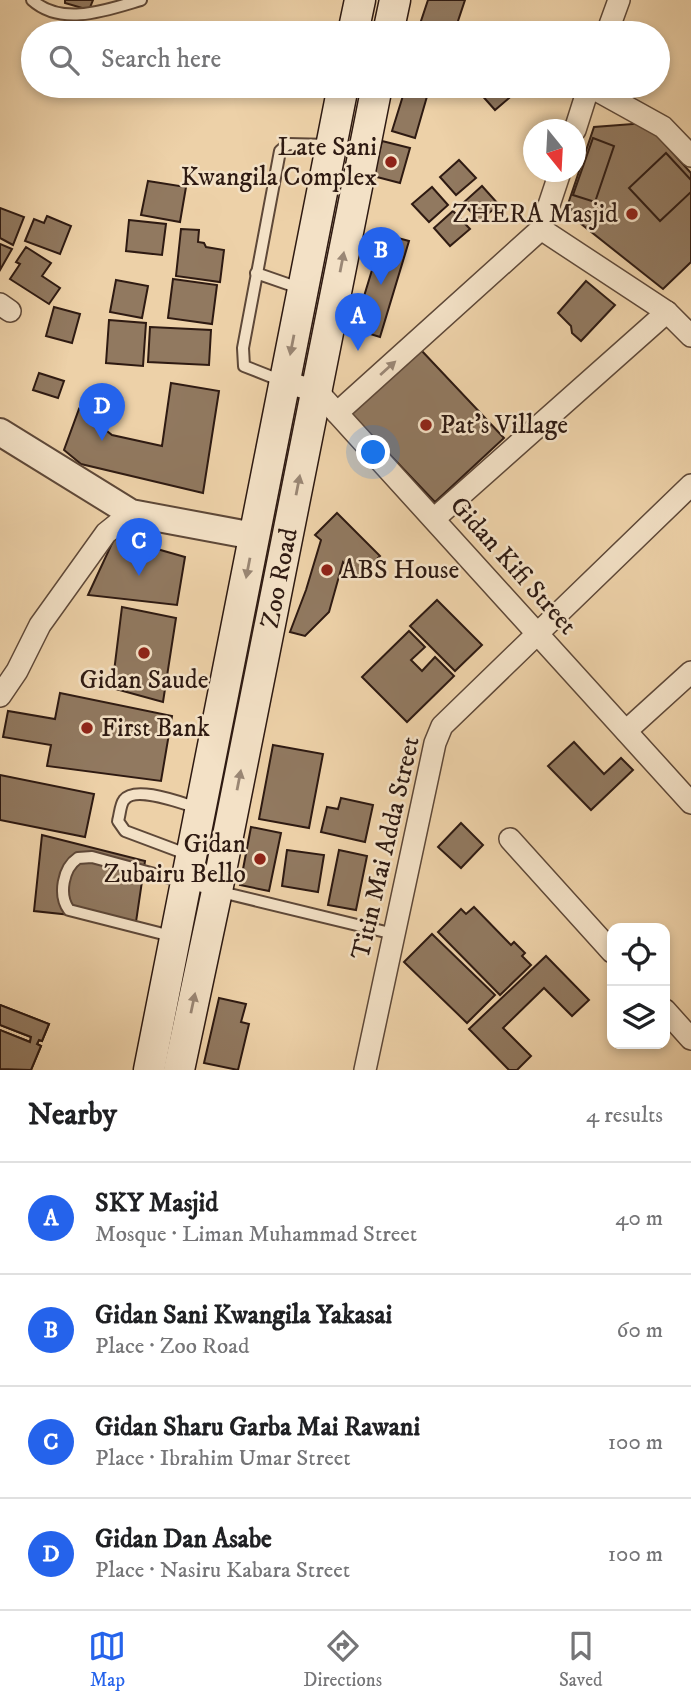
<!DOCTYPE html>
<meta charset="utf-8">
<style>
:root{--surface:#fff;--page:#f2f2f2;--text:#202124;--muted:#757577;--line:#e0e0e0;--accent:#2563eb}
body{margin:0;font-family:"IM FELL DW Pica",serif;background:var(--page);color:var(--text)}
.controls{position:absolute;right:21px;bottom:21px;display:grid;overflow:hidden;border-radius:14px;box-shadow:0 4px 10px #0003}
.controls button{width:63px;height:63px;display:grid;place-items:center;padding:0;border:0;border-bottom:2px solid var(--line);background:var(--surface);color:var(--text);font:35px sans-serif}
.compass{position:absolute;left:523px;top:119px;width:63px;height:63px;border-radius:50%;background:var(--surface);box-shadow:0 4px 10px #0003;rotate:162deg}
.you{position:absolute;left:374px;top:453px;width:24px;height:24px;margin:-18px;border:5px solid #fff;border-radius:50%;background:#1a73e8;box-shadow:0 0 0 10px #1a73e833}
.badge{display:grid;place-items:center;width:46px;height:46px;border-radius:50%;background:var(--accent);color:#fff;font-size:23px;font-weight:700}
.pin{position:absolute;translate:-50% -58px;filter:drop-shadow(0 2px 4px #0008)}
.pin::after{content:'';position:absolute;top:37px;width:24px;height:21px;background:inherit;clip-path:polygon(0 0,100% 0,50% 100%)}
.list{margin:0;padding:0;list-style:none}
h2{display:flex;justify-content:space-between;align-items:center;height:91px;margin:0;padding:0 28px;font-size:30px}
h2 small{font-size:23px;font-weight:400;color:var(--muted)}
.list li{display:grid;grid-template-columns:46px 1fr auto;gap:21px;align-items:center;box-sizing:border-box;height:112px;padding:0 28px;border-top:2px solid var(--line)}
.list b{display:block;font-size:26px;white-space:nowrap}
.list p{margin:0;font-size:23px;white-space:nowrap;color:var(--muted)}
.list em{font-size:23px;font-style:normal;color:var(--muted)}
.icon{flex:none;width:38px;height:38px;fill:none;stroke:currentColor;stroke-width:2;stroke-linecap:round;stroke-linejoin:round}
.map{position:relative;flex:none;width:691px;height:1070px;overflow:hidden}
.search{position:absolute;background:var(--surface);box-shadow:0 4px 10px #0003;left:21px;right:21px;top:21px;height:77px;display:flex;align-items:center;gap:18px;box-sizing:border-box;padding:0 24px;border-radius:38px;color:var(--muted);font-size:26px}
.sheet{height:539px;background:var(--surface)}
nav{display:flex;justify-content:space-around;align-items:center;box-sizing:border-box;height:98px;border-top:2px solid var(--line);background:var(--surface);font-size:19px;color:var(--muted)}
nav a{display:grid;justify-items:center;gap:4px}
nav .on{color:var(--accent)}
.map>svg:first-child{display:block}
.building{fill:#917960;stroke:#2e1a12;stroke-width:2}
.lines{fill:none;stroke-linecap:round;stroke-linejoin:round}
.service-casing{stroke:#5e4838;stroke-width:14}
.minor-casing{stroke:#5e4838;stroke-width:24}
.tertiary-casing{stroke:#5e4838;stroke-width:30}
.secondary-casing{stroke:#2e1a12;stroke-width:33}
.service{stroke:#f3e1c6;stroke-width:10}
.minor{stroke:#f3e1c6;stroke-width:21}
.tertiary{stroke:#f3e1c6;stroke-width:26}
.secondary{stroke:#f3e1c6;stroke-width:30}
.oneway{fill:#9a8775}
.poi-dot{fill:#8f2418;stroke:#f3e1c6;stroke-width:2.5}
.labels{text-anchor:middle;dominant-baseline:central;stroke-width:5;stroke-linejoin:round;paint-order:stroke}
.poi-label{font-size:26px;fill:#2e1a12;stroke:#f3e1c6;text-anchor:end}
.street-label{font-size:26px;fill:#2e1a12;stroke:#f3e1c6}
</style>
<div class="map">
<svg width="691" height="1070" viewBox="0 0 691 1070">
<rect width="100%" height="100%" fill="#edd1a8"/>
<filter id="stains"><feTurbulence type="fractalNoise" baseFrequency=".00286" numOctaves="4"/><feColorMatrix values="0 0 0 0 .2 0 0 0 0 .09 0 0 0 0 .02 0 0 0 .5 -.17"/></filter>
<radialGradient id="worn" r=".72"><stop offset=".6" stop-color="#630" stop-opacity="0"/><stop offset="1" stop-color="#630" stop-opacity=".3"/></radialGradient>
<g class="building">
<polygon points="65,0 93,0 89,10 65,3"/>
<polygon points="428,0 465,0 454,33 417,33"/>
<polygon points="406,86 430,86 415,138 392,131"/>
<polygon points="486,86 508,86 515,93 495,110 479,92"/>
<polygon points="646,123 691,173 691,262 663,289 580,223 568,204 594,127"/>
<polygon points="593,138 614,146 595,202 573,195"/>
<polygon points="382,141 410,148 400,183 373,176"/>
<polygon points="666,153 691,180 691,192 660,221 629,188"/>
<polygon points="459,160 476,178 456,195 440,177"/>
<polygon points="148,181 186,187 180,222 141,215"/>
<polygon points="482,186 499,205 479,221 463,203"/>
<polygon points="432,187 448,205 429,222 412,204"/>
<polygon points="0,208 24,217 13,245 0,238"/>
<polygon points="453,211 470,229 450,246 434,228"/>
<polygon points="47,216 71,226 60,254 25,241 34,219 44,223"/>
<polygon points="129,220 166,224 162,255 126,251"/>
<polygon points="181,229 199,230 198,242 204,243 206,247 224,250 220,282 176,276"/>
<polygon points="383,234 409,241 380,337 354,329"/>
<polygon points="0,244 12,249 0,270"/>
<polygon points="26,247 51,263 42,276 60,288 49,304 10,279 20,264 16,262"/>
<polygon points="173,279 217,285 212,324 168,318"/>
<polygon points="116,280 148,286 142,318 110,312"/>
<polygon points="586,281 615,305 581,341 572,333 571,326 558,313"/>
<polygon points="54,307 80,314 72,343 46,336"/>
<polygon points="109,320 146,323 143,366 106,363"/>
<polygon points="150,327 211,330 209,365 148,362"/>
<polygon points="421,350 504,438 435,502 349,412"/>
<polygon points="39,373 64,381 58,398 33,390"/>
<polygon points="171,383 219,391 203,493 81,464 64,450 79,409 112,435 162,446"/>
<polygon points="337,513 380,556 359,577 343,562 329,612 305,636 290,632 306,590 321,540 315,535"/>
<polygon points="115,537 185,557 177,605 88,595"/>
<polygon points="437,600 482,645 455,671 410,626"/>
<polygon points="122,607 176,618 163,702 112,688"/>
<polygon points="409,631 425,647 411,660 422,671 435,657 454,676 407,722 362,677"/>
<polygon points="60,693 172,716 161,781 47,766 51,745 3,737 8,711 55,719"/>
<polygon points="574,742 604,774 621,758 633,770 591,810 548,766"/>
<polygon points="273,745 323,754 309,828 259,819"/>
<polygon points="0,775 94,794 85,837 0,820"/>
<polygon points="341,798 373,805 365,842 321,832 327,807 338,809"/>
<polygon points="461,823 483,845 461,868 438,847"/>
<polygon points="251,827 281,833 269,891 240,885"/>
<polygon points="42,835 145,861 136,922 34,911"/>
<polygon points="287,850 324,855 318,892 282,886"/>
<polygon points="339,850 367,856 356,910 328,905"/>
<polygon points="474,907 511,945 514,942 525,953 522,956 531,965 500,995 438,932 461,909 466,914"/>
<polygon points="432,934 495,995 467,1023 404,962"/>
<polygon points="546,956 589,1000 572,1016 544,988 503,1028 531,1056 517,1070 509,1070 469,1029"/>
<polygon points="219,998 246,1004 241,1022 249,1024 238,1070 204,1063"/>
<polygon points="0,1005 49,1024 42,1041 39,1040 37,1044 41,1046 31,1070 0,1069 0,1030 30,1042 31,1037 0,1025"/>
<polygon points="0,1005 49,1024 42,1041 39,1040 37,1044 41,1046 31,1070 0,1069 0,1030 30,1042 31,1037 0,1025"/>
</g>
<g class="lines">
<defs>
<g id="service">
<path d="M 32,0 C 62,27 107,10 141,0"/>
<polyline points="256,273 302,289"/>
<polyline points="282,381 244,366 243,348 280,151 288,144 331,145"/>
<path d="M 189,855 L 125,831 L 118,821 C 120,815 120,805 124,800 C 135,785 181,803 198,808"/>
<path d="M 175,937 L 69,910 C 58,895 63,868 78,858 L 92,857 L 217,891 L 394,934"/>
</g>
<g id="minor">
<polyline points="607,33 619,0"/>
<polyline points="589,86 663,127 691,156"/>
<polyline points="575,130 589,86"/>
<polyline points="541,229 667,312 691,336"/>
<polyline points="0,304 10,311"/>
<polyline points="284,382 317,391 691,803"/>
<polyline points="337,413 541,229 560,172"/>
<polyline points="434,519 667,312"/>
<polyline points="0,696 17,671 40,625 106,533 131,513"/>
<polyline points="626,731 691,672"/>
<polyline points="510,839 612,952"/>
<polyline points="665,1010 691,1039"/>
<polyline points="365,1070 435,743 442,726 691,485"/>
</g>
<polyline id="tertiary" points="0,432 131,513 254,536"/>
<g id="secondary">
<polyline points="353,33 360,0"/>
<polyline points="388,33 395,0"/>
<polyline points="149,1070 343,86"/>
<path id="s1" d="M 179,1070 L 217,891 L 377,86"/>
</g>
</defs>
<use href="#service" class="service-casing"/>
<use href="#minor" class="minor-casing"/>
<use href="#tertiary" class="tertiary-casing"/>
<use href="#secondary" class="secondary-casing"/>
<use href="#service" class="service"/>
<use href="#minor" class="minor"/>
<use href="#tertiary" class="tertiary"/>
<use href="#secondary" class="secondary"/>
</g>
<defs><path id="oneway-solid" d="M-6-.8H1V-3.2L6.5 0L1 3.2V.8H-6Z" transform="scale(1.75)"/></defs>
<g class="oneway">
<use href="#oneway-solid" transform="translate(342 262) rotate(-79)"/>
<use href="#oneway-solid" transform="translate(292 345) rotate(101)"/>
<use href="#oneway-solid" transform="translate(388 368) rotate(-42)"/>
<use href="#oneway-solid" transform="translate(298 485) rotate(-79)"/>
<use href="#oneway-solid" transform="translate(248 568) rotate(101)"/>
<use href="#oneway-solid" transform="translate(239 780) rotate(-79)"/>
<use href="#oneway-solid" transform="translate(193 1003) rotate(-78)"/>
</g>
<g class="poi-dot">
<circle cx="391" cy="162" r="7"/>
<circle cx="632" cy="214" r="7"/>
<circle cx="426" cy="425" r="7"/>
<circle cx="327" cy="570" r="7"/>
<circle cx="144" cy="653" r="7"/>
<circle cx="87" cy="728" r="7"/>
<circle cx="260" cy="859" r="7"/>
</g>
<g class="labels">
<g class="poi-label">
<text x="377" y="147">Late Sani<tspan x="377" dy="30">Kwangila Complex</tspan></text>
<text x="618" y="214">ZHERA Masjid</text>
<text x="440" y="425" text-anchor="start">Pat's Village</text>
<text x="341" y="570" text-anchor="start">ABS House</text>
<text x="144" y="680" text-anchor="middle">Gidan Saude</text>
<text x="101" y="728" text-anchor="start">First Bank</text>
<text x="246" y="844">Gidan<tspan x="246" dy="30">Zubairu Bello</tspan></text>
</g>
<g class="street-label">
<text transform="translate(513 566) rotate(48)">Gidan Kifi Street</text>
<text stroke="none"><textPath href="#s1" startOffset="502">Zoo Road</textPath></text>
<text transform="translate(386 848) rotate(-77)">Titin Mai Adda Street</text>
</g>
</g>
<rect width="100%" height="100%" filter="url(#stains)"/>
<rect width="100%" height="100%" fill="url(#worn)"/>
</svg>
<div class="controls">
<button><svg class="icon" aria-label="locate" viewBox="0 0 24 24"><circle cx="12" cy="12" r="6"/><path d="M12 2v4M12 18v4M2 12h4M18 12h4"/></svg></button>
<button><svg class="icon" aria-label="layers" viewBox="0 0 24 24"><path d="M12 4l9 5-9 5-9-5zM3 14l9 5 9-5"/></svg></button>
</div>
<svg class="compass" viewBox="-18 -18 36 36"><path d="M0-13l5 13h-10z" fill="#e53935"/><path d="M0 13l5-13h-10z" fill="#757577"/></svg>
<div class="you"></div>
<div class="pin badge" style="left:358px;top:351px">A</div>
<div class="pin badge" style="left:381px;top:285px">B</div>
<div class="pin badge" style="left:139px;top:576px">C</div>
<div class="pin badge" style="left:102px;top:441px">D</div>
<div class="search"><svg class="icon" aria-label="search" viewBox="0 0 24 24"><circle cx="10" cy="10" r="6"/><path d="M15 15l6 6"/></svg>Search here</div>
</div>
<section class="sheet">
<h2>Nearby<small>4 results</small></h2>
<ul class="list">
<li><span class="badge">A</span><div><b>SKY Masjid</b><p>Mosque · Liman Muhammad Street</p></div><em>40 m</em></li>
<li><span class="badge">B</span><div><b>Gidan Sani Kwangila Yakasai</b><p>Place · Zoo Road</p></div><em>60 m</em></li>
<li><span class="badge">C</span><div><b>Gidan Sharu Garba Mai Rawani</b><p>Place · Ibrahim Umar Street</p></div><em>100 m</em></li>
<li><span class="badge">D</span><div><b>Gidan Dan Asabe</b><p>Place · Nasiru Kabara Street</p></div><em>100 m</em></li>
</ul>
</section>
<nav>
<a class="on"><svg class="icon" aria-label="map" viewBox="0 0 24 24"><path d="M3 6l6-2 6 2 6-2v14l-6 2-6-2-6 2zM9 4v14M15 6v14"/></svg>Map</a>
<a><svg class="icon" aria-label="directions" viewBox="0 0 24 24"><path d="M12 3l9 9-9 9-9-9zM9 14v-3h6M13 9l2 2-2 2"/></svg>Directions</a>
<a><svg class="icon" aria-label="saved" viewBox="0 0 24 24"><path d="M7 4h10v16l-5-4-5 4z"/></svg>Saved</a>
</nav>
